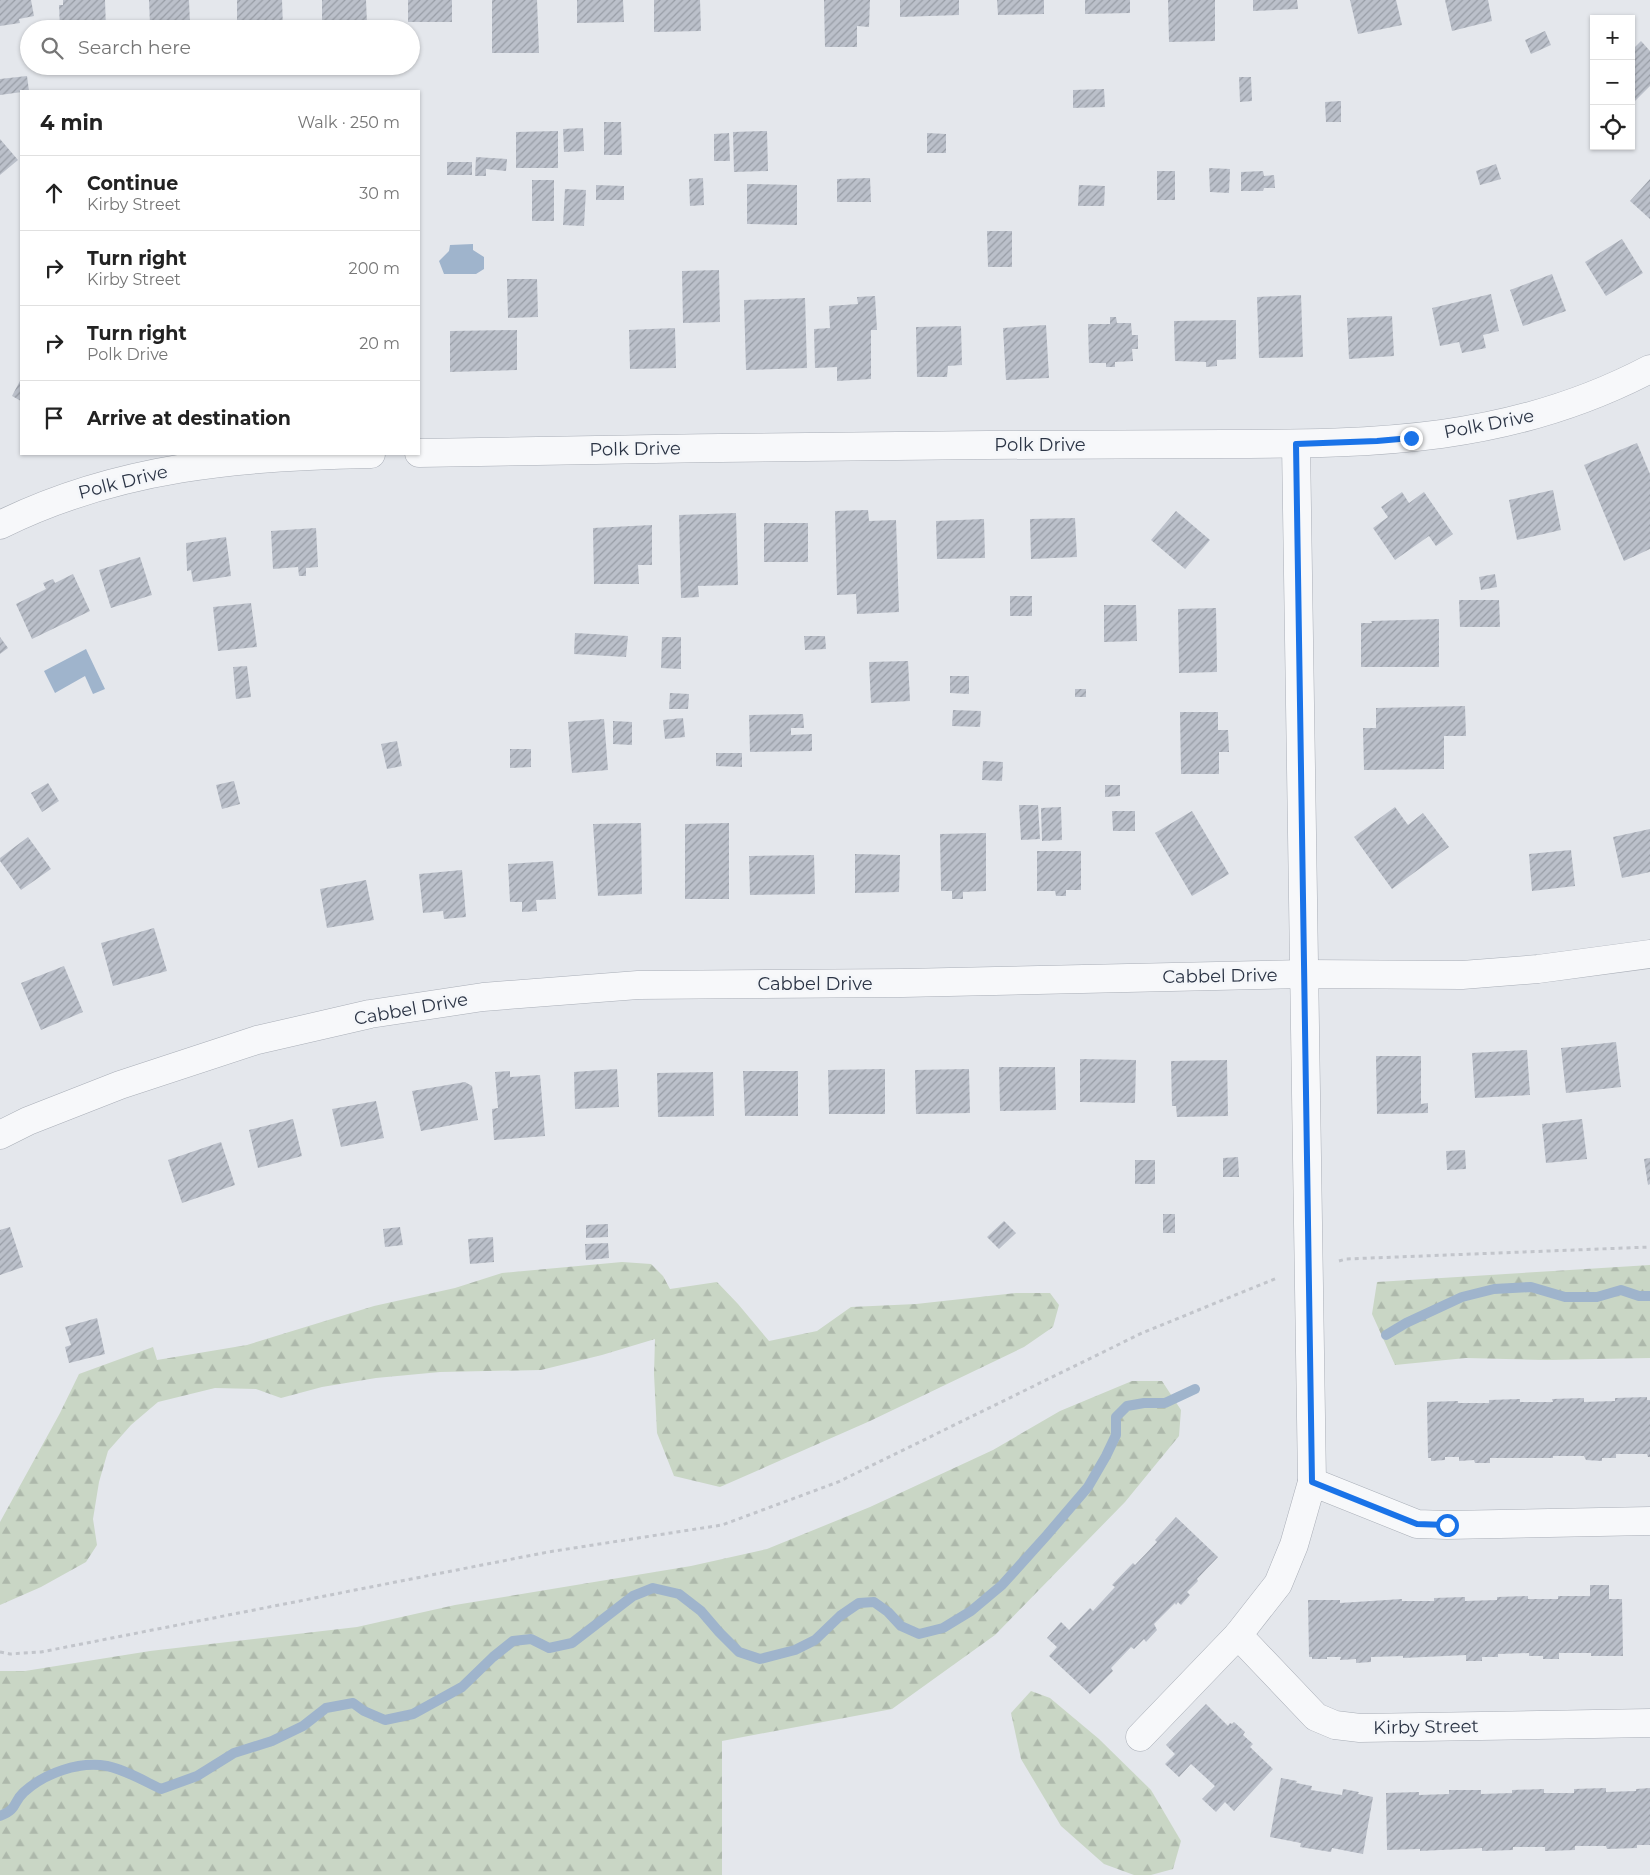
<!DOCTYPE html>
<meta charset="utf-8">
<style>
:root{--surface:#fff;--page:#f6f6f6;--text:#222;--muted:#767676;--line:#e0e0e0}
body{margin:0;font-family:Montserrat,sans-serif;background:var(--page);color:var(--text)}
.controls{position:absolute;right:15px;top:15px;display:grid;overflow:hidden;border-radius:0px;box-shadow:0 1px 4px #0004}
.controls button{width:45px;height:45px;display:grid;place-items:center;padding:0;border:0;border-bottom:1px solid var(--line);background:var(--surface);color:var(--text);font:25px sans-serif}
.stop{position:absolute;width:15px;height:15px;margin:-11px;border:4px solid #1a73e8;border-radius:50%;background:#fff}
.stop.end{background:#1a73e8;border-color:#fff;box-shadow:0 1px 5px #0008}
.list{margin:0;padding:0;list-style:none}
h2{display:flex;justify-content:space-between;align-items:center;height:65px;margin:0;padding:0 20px;font-size:21px}
h2 small{font-size:16px;font-weight:400;color:var(--muted)}
.list li{display:grid;grid-template-columns:32px 1fr auto;gap:15px;align-items:center;box-sizing:border-box;height:75px;padding:0 20px;border-top:1px solid var(--line)}
.list b{display:block;font-size:19px;white-space:nowrap}
.list p{margin:0;font-size:16px;white-space:nowrap;color:var(--muted)}
.list em{font-size:16px;font-style:normal;color:var(--muted)}
.icon{flex:none;width:28px;height:28px;fill:none;stroke:currentColor;stroke-width:2;stroke-linecap:round;stroke-linejoin:round}
.map{position:relative;flex:none;width:1650px;height:1875px;overflow:hidden}
.search{position:absolute;background:var(--surface);box-shadow:0 1px 4px #0004;left:20px;top:20px;width:400px;height:55px;display:flex;align-items:center;gap:12px;box-sizing:border-box;padding:0 18px;border-radius:28px;color:var(--muted);font-size:19px}
.panel{position:absolute;background:var(--surface);box-shadow:0 1px 4px #0004;left:20px;top:90px;width:400px;height:365px;border-radius:0px}
.map>svg:first-child{display:block}
.forest{fill:url(#forest-firs)}
.water{fill:#9fb4cc}
.lines{fill:none;stroke-linecap:round;stroke-linejoin:round}
.stream{stroke:#9fb4cc;stroke-width:10}
.building{fill:url(#building-hatch)}
.minor-casing{stroke:#a9aeb7;stroke-width:29}
.path{stroke:#c2c5cb;stroke-width:3;stroke-dasharray:4 4;stroke-linecap:butt}
.minor{stroke:#f7f8fa;stroke-width:28}
.route{stroke:#1a73e8;stroke-width:6}
.labels{text-anchor:middle;dominant-baseline:central;stroke-width:5;stroke-linejoin:round;paint-order:stroke}
.street-label{font-size:18px;fill:#2b3445;stroke:#f4f6f9}
</style>
<div class="map">
<svg width="1650" height="1875" viewBox="0 0 1650 1875">
<defs>
<pattern id="forest-firs" width="22" height="20" patternUnits="userSpaceOnUse" patternTransform="scale(1.25)"><rect width="22" height="20" fill="#c9d6c5"/><path d="M5 1l3.5 6h-7zM16 11l3.5 6h-7z" fill="#adb8ab"/></pattern>
<pattern id="building-hatch" width="6" height="6" patternUnits="userSpaceOnUse" patternTransform="scale(1.25)"><rect width="6" height="6" fill="#bbc0ca"/><path d="M-1 1l2-2M0 6l6-6M5 7l2-2" fill="none" stroke="#989da6"/></pattern>
</defs>
<rect width="100%" height="100%" fill="#e4e7ec"/>
<g class="forest">
<polygon points="622,1262 651,1264 663,1276 670,1289 717,1282 738,1304 769,1341 817,1331 851,1307 916,1304 1016,1293 1050,1293 1059,1305 1053,1327 1024,1347 870,1421 720,1487 674,1476 657,1433 654,1374 655,1339 602,1355 541,1370 440,1372 376,1378 322,1387 281,1398 256,1389 215,1388 158,1402 131,1425 108,1451 99,1482 93,1519 97,1545 86,1562 41,1587 0,1605 0,1522 60,1413 79,1374 153,1347 157,1360 247,1345 374,1306 455,1288 502,1273"/>
<polygon points="1650,1265 1650,1358 1546,1360 1466,1358 1395,1365 1372,1314 1377,1282"/>
<polygon points="1132,1381 1162,1381 1181,1410 1179,1436 1125,1502 995,1635 892,1709 722,1741 722,1875 0,1875 0,1671 25,1671 150,1651 357,1627 455,1605 691,1566 767,1549 870,1507 993,1450 1060,1411"/>
<polygon points="1031,1691 1050,1698 1099,1739 1151,1790 1181,1841 1173,1869 1151,1875 1134,1875 1104,1864 1061,1826 1021,1759 1011,1713"/>
</g>
<g class="water">
<polygon points="473,244 473,250 484,257 484,269 476,274 444,274 439,261 449,251 450,245"/>
<polygon points="86,649 105,689 93,694 85,676 55,693 44,671"/>
</g>
<g class="lines">
<g class="stream">
<polyline points="1386,1335 1406,1323 1462,1297 1494,1289 1531,1287 1565,1297 1597,1297 1621,1290 1639,1296 1650,1296"/>
<path d="M 0,1816 C 19,1808 12,1803 24,1792 C 45,1773 79,1761 107,1766 C 126,1770 144,1781 161,1789 L 197,1776 L 234,1753 L 272,1741 L 303,1726 L 326,1708 L 353,1703 L 364,1711 L 385,1720 L 413,1714 L 462,1687 L 493,1657 L 513,1641 L 531,1639 L 549,1648 L 572,1643 L 633,1596 L 653,1588 L 679,1594 L 701,1611 L 719,1632 L 739,1652 L 760,1659 L 795,1650 L 815,1640 L 840,1616 L 859,1603 L 874,1602 L 888,1612 L 901,1626 L 919,1634 L 943,1628 L 971,1611 L 1002,1585 L 1047,1535 L 1088,1487 L 1106,1456 L 1116,1435 L 1116,1417 L 1127,1406 L 1144,1403 L 1165,1403 L 1195,1389"/>
</g>
</g>
<g class="building">
<polygon points="0,0 31,0 34,16 19,19 20,23 0,26"/>
<polygon points="63,0 105,0 106,29 60,29 59,5 63,5"/>
<polygon points="149,0 189,0 190,24 150,25"/>
<polygon points="237,0 282,0 283,29 237,29"/>
<polygon points="322,0 366,0 367,24 322,26"/>
<rect x="408" y="0" width="44" height="22"/>
<polygon points="492,0 537,0 539,53 492,53"/>
<polygon points="577,0 623,0 624,22 577,23"/>
<polygon points="654,0 700,0 701,31 654,32"/>
<polygon points="824,0 870,0 869,27 857,26 857,47 825,47"/>
<polygon points="900,0 959,0 959,15 900,17"/>
<polygon points="997,0 1044,0 1044,14 998,15"/>
<polygon points="1085,0 1130,0 1130,13 1085,14"/>
<polygon points="1168,0 1215,0 1215,41 1169,42"/>
<polygon points="1253,0 1297,0 1298,9 1253,11"/>
<polygon points="1350,0 1396,0 1402,25 1358,34"/>
<polygon points="1445,0 1488,0 1492,21 1452,31"/>
<polygon points="1545,31 1551,45 1531,54 1525,40"/>
<polygon points="1641,41 1650,51 1650,86 1634,102 1631,99 1631,51"/>
<polygon points="27,76 29,91 0,95 0,79"/>
<polygon points="1239,77 1251,77 1252,101 1240,102"/>
<polygon points="1104,89 1105,107 1073,108 1073,90"/>
<polygon points="1341,101 1341,122 1326,122 1325,102"/>
<polygon points="604,122 621,122 622,155 604,155"/>
<polygon points="583,128 584,151 564,152 563,129"/>
<polygon points="558,131 558,168 516,168 516,132"/>
<polygon points="767,131 768,171 734,172 733,132"/>
<polygon points="729,133 730,161 714,161 714,134"/>
<polygon points="927,133 946,134 946,153 927,153"/>
<polygon points="0,139 18,160 0,175"/>
<polygon points="476,157 507,159 506,171 486,169 486,176 475,176"/>
<rect x="447" y="162" width="25" height="13"/>
<polygon points="1496,164 1501,179 1480,185 1476,171"/>
<polygon points="1209,168 1230,169 1229,193 1210,192"/>
<rect x="1157" y="171" width="18" height="29"/>
<polygon points="1263,171 1264,176 1274,175 1275,188 1264,188 1263,191 1241,191 1241,172"/>
<polygon points="703,178 704,205 690,206 689,179"/>
<polygon points="870,178 871,202 837,202 837,179"/>
<polygon points="1650,179 1650,219 1630,201"/>
<rect x="532" y="180" width="22" height="41"/>
<polygon points="747,184 797,185 797,225 747,224"/>
<polygon points="596,185 624,186 624,200 596,200"/>
<polygon points="1079,185 1105,186 1104,206 1078,206"/>
<polygon points="565,189 586,190 584,226 563,225"/>
<polygon points="987,231 1012,231 1012,267 988,267"/>
<polygon points="1622,239 1643,273 1606,296 1585,262"/>
<polygon points="719,270 720,322 683,323 682,271"/>
<polygon points="1552,274 1566,311 1523,326 1510,290"/>
<polygon points="507,279 537,279 538,317 508,318"/>
<polygon points="1491,294 1499,331 1483,335 1486,348 1462,353 1459,342 1440,346 1432,308"/>
<polygon points="1301,295 1303,357 1259,358 1257,297"/>
<polygon points="875,296 877,330 871,330 871,379 837,381 837,367 815,368 814,329 830,328 829,306 858,304 857,297"/>
<polygon points="805,298 807,368 746,370 744,300"/>
<polygon points="1392,316 1394,356 1349,359 1347,318"/>
<polygon points="1110,317 1116,317 1117,323 1131,323 1132,335 1138,335 1138,349 1132,349 1133,361 1115,362 1115,367 1106,367 1106,363 1089,363 1088,324 1110,324"/>
<polygon points="1236,320 1236,359 1217,360 1217,366 1206,367 1206,362 1175,361 1174,321"/>
<polygon points="1046,325 1049,378 1006,380 1003,328"/>
<polygon points="961,326 962,365 948,366 947,377 917,377 916,327"/>
<polygon points="675,328 676,368 630,369 629,330"/>
<polygon points="517,330 517,370 450,372 450,331"/>
<polygon points="21,379 21,401 12,396"/>
<polygon points="1637,443 1650,474 1650,549 1624,561 1584,465"/>
<polygon points="1553,490 1561,530 1517,540 1509,500"/>
<polygon points="1402,492 1409,503 1424,492 1453,534 1436,546 1429,536 1395,560 1373,528 1388,517 1381,507"/>
<polygon points="868,510 869,521 896,520 899,612 857,614 856,594 837,595 835,511"/>
<polygon points="1176,511 1210,540 1185,569 1151,540"/>
<polygon points="736,513 738,585 698,586 699,597 681,598 679,515"/>
<polygon points="1075,518 1077,557 1031,559 1030,519"/>
<polygon points="984,519 985,558 937,559 936,521"/>
<rect x="764" y="523" width="44" height="39"/>
<polygon points="652,525 652,565 638,565 639,584 594,584 593,528"/>
<polygon points="316,528 318,567 306,568 306,576 299,576 298,567 273,569 271,531"/>
<polygon points="226,537 231,576 193,582 191,570 187,571 186,543"/>
<polygon points="140,557 152,595 111,608 99,570"/>
<polygon points="73,574 90,611 32,639 16,604 46,589 43,583 53,579 55,583"/>
<polygon points="1495,574 1497,587 1481,590 1479,577"/>
<rect x="1010" y="596" width="22" height="20"/>
<polygon points="1459,600 1499,600 1500,627 1460,627"/>
<polygon points="251,603 257,647 218,651 213,607"/>
<polygon points="1104,605 1136,605 1137,641 1104,642"/>
<polygon points="1216,608 1217,672 1179,673 1178,609"/>
<polygon points="1439,619 1439,667 1361,667 1361,623 1372,623 1371,621"/>
<polygon points="575,633 628,636 626,657 574,654"/>
<polygon points="804,636 825,636 826,649 805,650"/>
<polygon points="0,637 8,648 0,654"/>
<polygon points="662,637 681,637 681,669 661,668"/>
<polygon points="908,661 910,701 871,703 869,662"/>
<polygon points="247,666 251,697 236,699 233,667"/>
<polygon points="950,676 969,676 969,694 950,693"/>
<rect x="1075" y="689" width="11" height="8"/>
<polygon points="670,693 689,694 688,709 669,709"/>
<polygon points="1465,706 1466,736 1444,736 1444,769 1364,770 1363,728 1376,728 1376,708"/>
<polygon points="953,710 981,711 980,727 952,726"/>
<polygon points="1180,712 1218,712 1218,730 1228,730 1229,752 1219,752 1219,774 1181,774"/>
<polygon points="803,714 804,728 791,728 791,735 812,734 812,751 750,752 749,715"/>
<polygon points="683,718 685,737 665,739 663,720"/>
<polygon points="604,719 608,770 572,773 568,722"/>
<polygon points="613,721 632,722 632,745 613,744"/>
<polygon points="397,741 402,766 387,769 381,744"/>
<polygon points="510,749 531,749 531,767 510,768"/>
<polygon points="716,753 742,753 742,767 716,766"/>
<polygon points="983,761 1003,762 1002,781 982,780"/>
<polygon points="234,781 240,804 222,809 216,785"/>
<polygon points="48,783 59,801 42,812 31,793"/>
<polygon points="1105,785 1120,785 1120,796 1105,797"/>
<polygon points="1019,805 1038,805 1040,839 1021,840"/>
<polygon points="1061,807 1062,840 1042,841 1041,808"/>
<polygon points="1395,807 1408,825 1423,813 1449,847 1392,889 1354,837"/>
<polygon points="1112,811 1135,811 1135,831 1113,831"/>
<polygon points="1192,811 1229,874 1192,896 1155,833"/>
<polygon points="641,823 642,894 598,896 593,824"/>
<polygon points="729,823 729,899 685,899 685,824"/>
<polygon points="1650,829 1650,872 1622,878 1613,837"/>
<polygon points="986,833 986,891 963,892 963,899 952,899 952,891 941,891 940,834"/>
<polygon points="28,837 51,869 21,890 0,861 0,858"/>
<polygon points="1571,850 1575,886 1532,891 1529,854"/>
<polygon points="1037,851 1081,851 1081,890 1066,890 1066,896 1056,896 1055,891 1037,891"/>
<polygon points="855,854 900,855 899,892 855,893"/>
<polygon points="814,855 815,894 750,895 749,856"/>
<polygon points="553,861 556,899 536,900 537,911 522,912 522,902 510,902 508,864"/>
<polygon points="462,870 466,917 444,919 443,911 423,913 419,874"/>
<polygon points="366,880 374,920 327,928 320,889"/>
<polygon points="154,928 167,971 113,986 101,943"/>
<polygon points="64,966 83,1012 41,1030 21,983"/>
<polygon points="1616,1042 1621,1087 1566,1093 1561,1048"/>
<polygon points="1527,1050 1530,1095 1475,1098 1472,1053"/>
<polygon points="1376,1056 1421,1056 1421,1104 1428,1103 1428,1113 1377,1114"/>
<polygon points="1080,1059 1136,1060 1135,1103 1080,1102"/>
<polygon points="1227,1060 1228,1116 1177,1117 1176,1106 1172,1106 1171,1061"/>
<polygon points="999,1067 1055,1067 1056,1110 1000,1111"/>
<polygon points="617,1069 619,1107 575,1109 574,1072"/>
<polygon points="885,1069 885,1114 829,1114 828,1070"/>
<polygon points="969,1069 970,1113 916,1114 915,1070"/>
<polygon points="510,1071 510,1077 540,1075 545,1136 494,1140 492,1109 498,1108 495,1072"/>
<polygon points="743,1071 798,1071 798,1116 745,1116"/>
<polygon points="713,1072 714,1116 658,1117 657,1073"/>
<polygon points="465,1082 472,1086 478,1120 421,1131 412,1091"/>
<polygon points="376,1101 384,1138 341,1147 332,1109"/>
<polygon points="293,1119 302,1156 258,1168 249,1130"/>
<polygon points="1582,1119 1587,1159 1546,1163 1542,1124"/>
<polygon points="221,1142 235,1185 182,1203 168,1160"/>
<polygon points="1465,1150 1466,1169 1447,1170 1446,1151"/>
<polygon points="1238,1157 1239,1177 1223,1177 1223,1158"/>
<polygon points="1650,1158 1650,1184 1648,1185 1644,1159"/>
<rect x="1135" y="1160" width="20" height="24"/>
<rect x="1163" y="1214" width="12" height="19"/>
<polygon points="1004,1221 1016,1233 999,1249 987,1237"/>
<polygon points="608,1224 608,1237 586,1238 586,1225"/>
<polygon points="10,1227 23,1267 0,1275 0,1230"/>
<polygon points="400,1227 403,1245 385,1247 383,1229"/>
<polygon points="493,1237 494,1262 470,1264 468,1239"/>
<polygon points="608,1243 609,1258 586,1260 585,1244"/>
<polygon points="97,1318 105,1354 69,1363 65,1347 71,1345 65,1327"/>
<polygon points="1647,1397 1647,1400 1650,1400 1650,1457 1648,1457 1647,1454 1616,1454 1616,1458 1602,1458 1602,1461 1586,1460 1584,1456 1553,1456 1553,1458 1490,1458 1490,1463 1475,1463 1474,1460 1459,1461 1459,1457 1445,1457 1445,1460 1431,1461 1431,1458 1428,1458 1427,1402 1458,1401 1458,1403 1489,1403 1489,1400 1520,1399 1520,1402 1553,1402 1552,1399 1584,1398 1584,1402 1615,1401 1615,1398"/>
<polygon points="1176,1517 1218,1557 1197,1579 1198,1581 1187,1592 1190,1595 1181,1605 1178,1602 1176,1605 1175,1603 1154,1624 1157,1630 1146,1642 1144,1639 1134,1649 1131,1647 1111,1668 1113,1671 1090,1694 1049,1656 1057,1647 1047,1638 1061,1622 1069,1630 1090,1608 1093,1611 1115,1587 1112,1585 1133,1563 1135,1565 1157,1542 1155,1540"/>
<polygon points="1590,1585 1609,1585 1609,1599 1622,1599 1623,1656 1591,1656 1591,1653 1559,1653 1559,1659 1543,1659 1543,1656 1529,1656 1529,1653 1498,1654 1498,1657 1482,1657 1482,1661 1466,1661 1466,1655 1403,1658 1403,1656 1371,1657 1371,1662 1356,1663 1356,1659 1340,1660 1341,1657 1327,1657 1327,1659 1312,1659 1312,1657 1309,1657 1308,1600 1340,1600 1340,1603 1402,1599 1402,1601 1434,1601 1434,1598 1465,1597 1465,1601 1497,1600 1497,1597 1528,1596 1528,1599 1558,1599 1558,1596 1590,1596"/>
<polygon points="1206,1704 1228,1726 1230,1723 1232,1724 1234,1722 1245,1732 1243,1735 1253,1744 1250,1747 1273,1769 1234,1811 1225,1802 1216,1812 1202,1799 1215,1786 1191,1764 1179,1777 1165,1764 1175,1754 1166,1745"/>
<polygon points="1281,1778 1297,1781 1296,1783 1312,1786 1311,1790 1342,1795 1343,1789 1359,1792 1358,1794 1373,1797 1363,1854 1332,1848 1331,1852 1300,1847 1301,1843 1270,1837"/>
<polygon points="1606,1788 1606,1792 1636,1791 1636,1789 1650,1788 1650,1845 1637,1845 1637,1848 1607,1849 1606,1846 1575,1846 1575,1850 1545,1851 1545,1847 1513,1847 1513,1850 1482,1851 1482,1848 1420,1851 1420,1849 1387,1850 1386,1793 1419,1792 1419,1795 1449,1794 1449,1790 1481,1790 1481,1794 1512,1793 1512,1790 1544,1789 1544,1793 1574,1793 1574,1789"/>
</g>
<g class="lines">
<defs>
<g id="minor">
<polyline points="1296,444 1312,1482"/>
<path d="M 419,453 C 608,450 798,446 987,445 C 1066,445 1145,445 1224,444 C 1377,444 1511,442 1650,369"/>
<path d="M 0,525 C 117,467 242,456 371,454"/>
<polyline points="0,1135 28,1121 120,1085 257,1040 370,1014 483,997 638,985 903,983 1305,974 1462,975 1538,969 1650,954"/>
<polyline points="1650,1521 1447,1525 1417,1524 1312,1482 1294,1545 1278,1584 1238,1635 1316,1717 1335,1725 1360,1728 1650,1723"/>
<polyline points="1140,1737 1238,1635"/>
</g>
</defs>
<use href="#minor" class="minor-casing"/>
<g class="path">
<polyline points="1339,1261 1346,1259 1650,1247"/>
<polyline points="0,1652 10,1654 41,1652 548,1552 722,1525 838,1482 1142,1333 1277,1278"/>
</g>
<use href="#minor" class="minor"/>
</g>
<g class="lines">
<polyline class="route" points="1411,438 1377,441 1296,444 1312,1482 1417,1524 1447,1525"/>
</g>
<g class="labels">
<g class="street-label">
<text transform="translate(1489 424) rotate(-11)">Polk Drive</text>
<text x="1040" y="445">Polk Drive</text>
<text transform="translate(635 449) rotate(-1)">Polk Drive</text>
<text transform="translate(123 482) rotate(-14)">Polk Drive</text>
<text transform="translate(1220 976) rotate(-1)">Cabbel Drive</text>
<text x="815" y="984">Cabbel Drive</text>
<text transform="translate(411 1009) rotate(-10)">Cabbel Drive</text>
<text transform="translate(1426 1727) rotate(-1)">Kirby Street</text>
</g>
</g>
</svg>
<div class="controls">
<button>+</button>
<button>−</button>
<button><svg class="icon" aria-label="locate" viewBox="0 0 24 24"><circle cx="12" cy="12" r="6"/><path d="M12 2v4M12 18v4M2 12h4M18 12h4"/></svg></button>
</div>
<div class="stop" style="left:1447px;top:1525px"></div>
<div class="stop end" style="left:1411px;top:438px"></div>
<div class="search"><svg class="icon" aria-label="search" viewBox="0 0 24 24"><circle cx="10" cy="10" r="6"/><path d="M15 15l6 6"/></svg>Search here</div>
<section class="panel">
<h2>4 min<small>Walk · 250 m</small></h2>
<ul class="list">
<li><svg class="icon" aria-label="ahead" viewBox="0 0 24 24"><path d="M12 20V5M6 11l6-6 6 6"/></svg><div><b>Continue</b><p>Kirby Street</p></div><em>30 m</em></li>
<li><svg class="icon" aria-label="right" viewBox="0 0 24 24"><path d="M7 20v-9h11M14 6l5 5-5 5"/></svg><div><b>Turn right</b><p>Kirby Street</p></div><em>200 m</em></li>
<li><svg class="icon" aria-label="right" viewBox="0 0 24 24"><path d="M7 20v-9h11M14 6l5 5-5 5"/></svg><div><b>Turn right</b><p>Polk Drive</p></div><em>20 m</em></li>
<li><svg class="icon" aria-label="arrive" viewBox="0 0 24 24"><path d="M6 21V4h12l-3 4 3 4H6"/></svg><div><b>Arrive at destination</b></div></li>
</ul>
</section>
</div>
